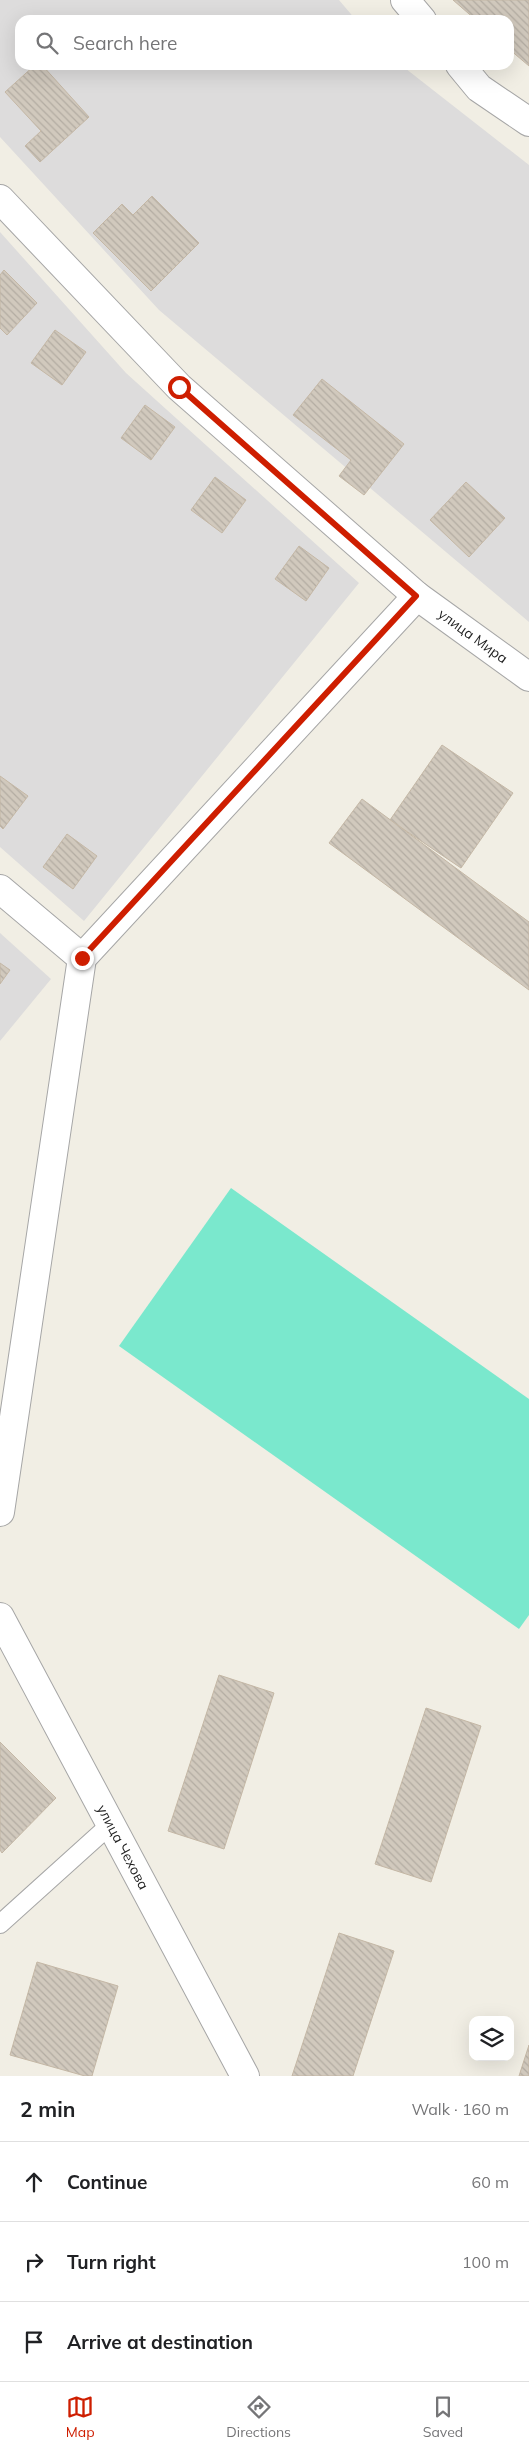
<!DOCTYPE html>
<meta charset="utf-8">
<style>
:root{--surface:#fff;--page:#f2f2f2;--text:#202124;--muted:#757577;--line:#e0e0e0;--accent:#ce1e00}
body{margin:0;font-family:Mulish,sans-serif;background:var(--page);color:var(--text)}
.controls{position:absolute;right:15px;bottom:15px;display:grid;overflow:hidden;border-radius:10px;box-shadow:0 5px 20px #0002}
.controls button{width:45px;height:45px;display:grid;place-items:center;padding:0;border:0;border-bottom:1px solid var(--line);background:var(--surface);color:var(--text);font:25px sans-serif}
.stop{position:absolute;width:15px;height:15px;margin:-11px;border:4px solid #ce1e00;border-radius:50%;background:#fff}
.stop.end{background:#ce1e00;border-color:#fff;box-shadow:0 1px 5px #0008}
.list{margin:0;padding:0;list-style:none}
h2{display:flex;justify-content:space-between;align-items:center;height:65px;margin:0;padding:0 20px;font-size:21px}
h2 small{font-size:16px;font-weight:400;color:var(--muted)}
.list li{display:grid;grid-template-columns:32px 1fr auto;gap:15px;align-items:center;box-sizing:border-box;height:80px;padding:0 20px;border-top:1px solid var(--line)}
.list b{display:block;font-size:19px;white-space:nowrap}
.list em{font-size:16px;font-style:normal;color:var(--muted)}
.icon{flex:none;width:28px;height:28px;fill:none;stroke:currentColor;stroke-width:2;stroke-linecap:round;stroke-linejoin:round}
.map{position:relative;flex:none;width:529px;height:2076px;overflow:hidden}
.search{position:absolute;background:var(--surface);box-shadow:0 5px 20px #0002;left:15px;right:15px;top:15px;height:55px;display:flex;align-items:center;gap:12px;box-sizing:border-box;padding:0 18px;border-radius:15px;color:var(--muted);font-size:19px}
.sheet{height:305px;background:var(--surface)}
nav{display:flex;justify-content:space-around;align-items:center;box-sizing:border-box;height:70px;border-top:1px solid var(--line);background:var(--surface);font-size:14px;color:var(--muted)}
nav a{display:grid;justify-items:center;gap:2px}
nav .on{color:var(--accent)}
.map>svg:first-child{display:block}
.residential{fill:#dddcdc}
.pitch{fill:#7ae8cd}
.building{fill:url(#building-back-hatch);stroke:#c4b7a5}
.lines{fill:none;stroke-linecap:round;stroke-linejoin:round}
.lane-casing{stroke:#a6a6a6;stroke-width:20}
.street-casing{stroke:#a6a6a6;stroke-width:30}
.lane{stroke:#fff;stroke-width:18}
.street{stroke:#fff;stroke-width:28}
.route{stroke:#ce1e00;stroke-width:6}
.labels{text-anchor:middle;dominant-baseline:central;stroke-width:5;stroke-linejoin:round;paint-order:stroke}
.street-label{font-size:14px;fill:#1f1f1f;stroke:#fff}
</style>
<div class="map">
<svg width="529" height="2076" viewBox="0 0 529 2076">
<defs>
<pattern id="building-back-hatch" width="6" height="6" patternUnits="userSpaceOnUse" patternTransform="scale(1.25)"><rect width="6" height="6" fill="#d1c9bd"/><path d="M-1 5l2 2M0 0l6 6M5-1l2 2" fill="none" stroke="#b3aca2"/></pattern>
</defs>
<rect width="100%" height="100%" fill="#f1eee4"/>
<g class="residential">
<polygon points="0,0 339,0 356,20 20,20 20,65 401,65 529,165 529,622 159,310 0,137"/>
<polygon points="0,232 126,373 359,583 84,921 0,847"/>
<polygon points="0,933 51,979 0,1041"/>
</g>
<polygon class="pitch" points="231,1188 529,1399 529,1615 519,1629 119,1346"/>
<g class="building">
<polygon points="453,0 529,0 529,66 509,49 509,20 476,20"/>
<polygon points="35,65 42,65 89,117 40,162 25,146 41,131 5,92"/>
<polygon points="152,196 199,243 151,291 93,233 122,204 133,215"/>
<polygon points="4,270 37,303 7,335 0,328 0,275"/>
<polygon points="55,330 86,352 62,385 31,363"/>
<polygon points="322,379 404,444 364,495 339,476 351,460 293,415"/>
<polygon points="145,405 175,427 151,460 121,438"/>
<polygon points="215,477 246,500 222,533 191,510"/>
<polygon points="466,482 505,518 469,557 430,520"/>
<polygon points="299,546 329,568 306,601 275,579"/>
<polygon points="442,745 513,793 461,868 390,820"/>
<polygon points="0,776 28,796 3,829 0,826"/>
<polygon points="362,799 529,922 529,990 329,843"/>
<polygon points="67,834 97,856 73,889 43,867"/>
<polygon points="0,963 10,970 0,984"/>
<polygon points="219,1675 274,1693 224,1849 168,1831"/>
<polygon points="426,1708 481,1726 431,1882 375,1864"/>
<polygon points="0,1742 56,1798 2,1853 0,1850"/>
<polygon points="339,1933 394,1951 353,2076 292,2076"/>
<polygon points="37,1962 118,1986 92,2076 85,2076 10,2055"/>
<polygon points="529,2045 529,2076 519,2076"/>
</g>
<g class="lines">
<defs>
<polyline id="lane" points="0,1924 111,1824"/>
<g id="street">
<polyline points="405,0 422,20"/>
<polyline points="460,65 479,88 529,122"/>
<polyline points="0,199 179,387 417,596 529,677"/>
<polyline points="0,889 82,958"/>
<polyline points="0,1512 82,958 417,596"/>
<polyline points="0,1617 245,2076"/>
</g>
</defs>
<use href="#lane" class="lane-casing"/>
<use href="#street" class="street-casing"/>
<use href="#lane" class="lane"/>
<use href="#street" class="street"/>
</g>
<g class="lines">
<polyline class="route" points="82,958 416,596 179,387"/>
</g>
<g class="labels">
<g class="street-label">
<text transform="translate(473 636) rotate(36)">улица Мира</text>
<text transform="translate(123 1847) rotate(62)">улица Чехова</text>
</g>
</g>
</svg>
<div class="controls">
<button><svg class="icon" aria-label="layers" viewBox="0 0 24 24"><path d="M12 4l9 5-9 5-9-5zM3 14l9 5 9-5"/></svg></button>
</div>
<div class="stop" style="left:179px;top:387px"></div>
<div class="stop end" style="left:82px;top:958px"></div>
<div class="search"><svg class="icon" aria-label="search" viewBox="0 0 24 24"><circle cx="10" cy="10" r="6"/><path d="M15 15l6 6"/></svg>Search here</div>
</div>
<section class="sheet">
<h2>2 min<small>Walk · 160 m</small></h2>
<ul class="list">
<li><svg class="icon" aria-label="ahead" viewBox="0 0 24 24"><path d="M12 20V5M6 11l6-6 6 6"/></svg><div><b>Continue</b></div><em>60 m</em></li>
<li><svg class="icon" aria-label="right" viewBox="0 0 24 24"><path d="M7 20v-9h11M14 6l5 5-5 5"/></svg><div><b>Turn right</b></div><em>100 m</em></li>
<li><svg class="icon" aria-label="arrive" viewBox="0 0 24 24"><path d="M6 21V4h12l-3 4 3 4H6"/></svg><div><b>Arrive at destination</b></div></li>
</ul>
</section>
<nav>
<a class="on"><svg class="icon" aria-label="map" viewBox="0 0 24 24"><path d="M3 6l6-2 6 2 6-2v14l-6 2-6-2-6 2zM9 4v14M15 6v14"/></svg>Map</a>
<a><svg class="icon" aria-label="directions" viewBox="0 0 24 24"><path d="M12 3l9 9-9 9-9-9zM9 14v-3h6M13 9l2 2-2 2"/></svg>Directions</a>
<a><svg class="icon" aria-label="saved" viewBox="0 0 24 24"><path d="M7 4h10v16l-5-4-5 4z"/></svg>Saved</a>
</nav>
